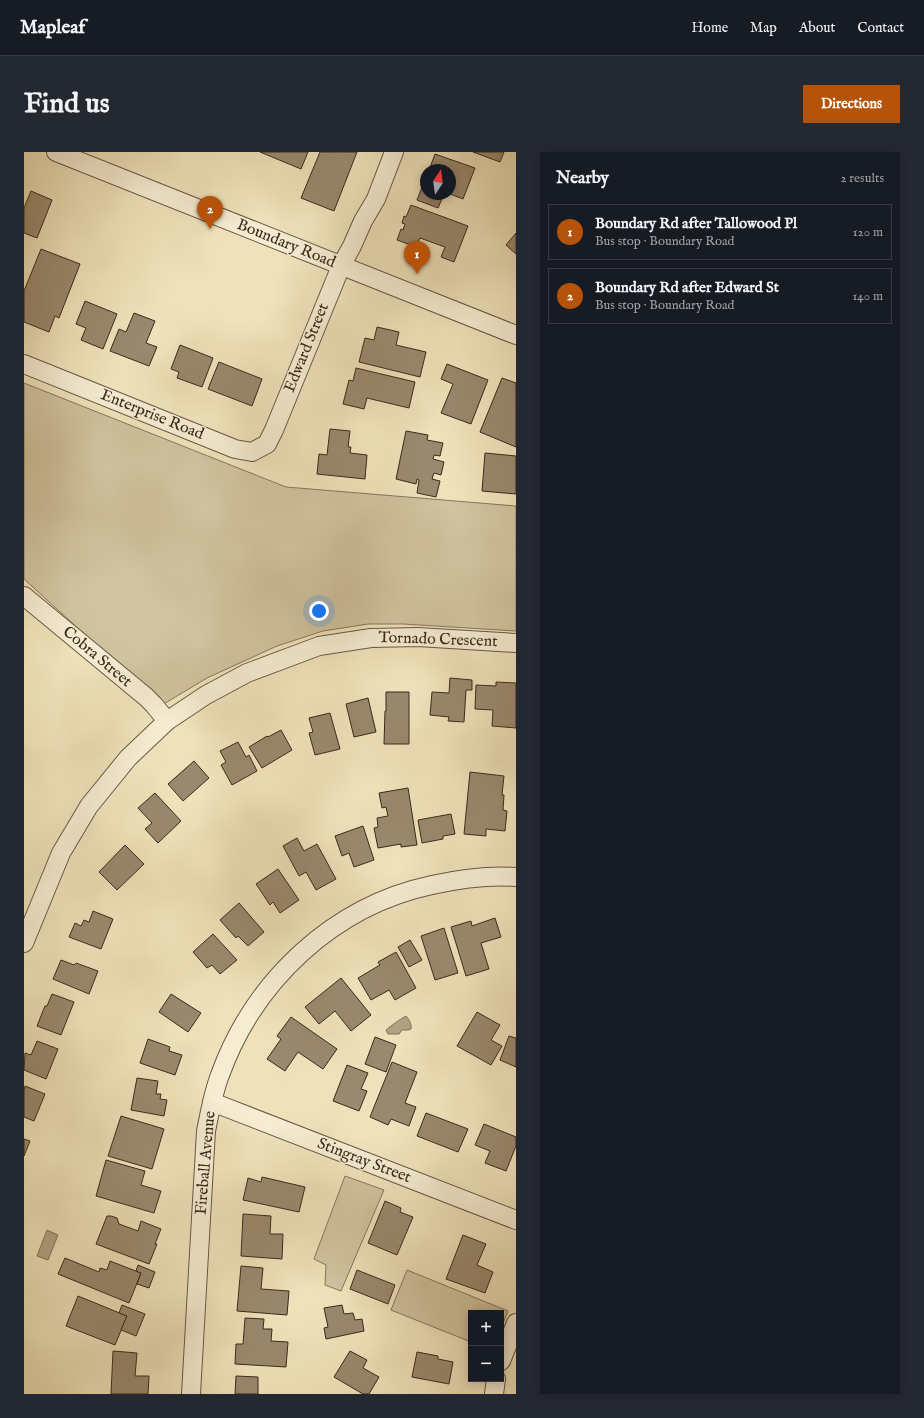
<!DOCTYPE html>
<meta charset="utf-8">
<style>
:root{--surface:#171b24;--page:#242831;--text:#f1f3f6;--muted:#9ea1a6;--line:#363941;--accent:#b45309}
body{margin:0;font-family:"IM FELL English",serif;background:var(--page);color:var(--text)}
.controls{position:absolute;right:12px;bottom:12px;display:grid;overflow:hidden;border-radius:0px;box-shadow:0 2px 10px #0003}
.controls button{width:36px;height:36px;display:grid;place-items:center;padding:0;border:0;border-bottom:1px solid var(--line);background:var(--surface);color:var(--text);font:20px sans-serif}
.compass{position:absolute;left:396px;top:12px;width:36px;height:36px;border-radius:50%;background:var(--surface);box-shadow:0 2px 10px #0003;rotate:13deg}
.you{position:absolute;left:295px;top:459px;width:14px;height:14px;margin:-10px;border:3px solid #fff;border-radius:50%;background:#1a73e8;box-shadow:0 0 0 6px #1a73e833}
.badge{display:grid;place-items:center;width:26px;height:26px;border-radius:50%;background:var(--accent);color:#fff;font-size:13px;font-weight:700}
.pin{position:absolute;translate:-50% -33px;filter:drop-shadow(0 1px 2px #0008)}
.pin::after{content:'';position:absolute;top:21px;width:14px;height:12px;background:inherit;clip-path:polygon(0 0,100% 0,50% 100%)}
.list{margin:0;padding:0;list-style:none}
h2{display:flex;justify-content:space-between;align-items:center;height:52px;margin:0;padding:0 16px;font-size:17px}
h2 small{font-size:13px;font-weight:400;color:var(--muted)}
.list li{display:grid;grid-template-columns:26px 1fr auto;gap:12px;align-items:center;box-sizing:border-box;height:56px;margin:0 8px 8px;padding:0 8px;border:1px solid var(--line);border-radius:0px}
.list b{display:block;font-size:15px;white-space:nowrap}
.list p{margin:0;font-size:13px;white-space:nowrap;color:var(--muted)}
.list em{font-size:13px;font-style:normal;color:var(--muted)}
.map{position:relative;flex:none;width:492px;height:1242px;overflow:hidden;border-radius:0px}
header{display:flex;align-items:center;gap:24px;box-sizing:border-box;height:56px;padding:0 20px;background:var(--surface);border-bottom:1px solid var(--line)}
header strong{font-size:19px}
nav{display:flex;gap:22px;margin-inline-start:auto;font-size:14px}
.intro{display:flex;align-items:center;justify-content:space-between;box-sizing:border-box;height:96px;padding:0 24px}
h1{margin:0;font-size:28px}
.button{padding:10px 18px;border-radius:0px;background:var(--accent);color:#fff;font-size:14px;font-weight:700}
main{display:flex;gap:24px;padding:0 24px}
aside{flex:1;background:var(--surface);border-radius:0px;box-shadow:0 2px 10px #0003}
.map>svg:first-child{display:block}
.green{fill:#d0c39f;stroke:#86765e}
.water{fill:#b2a384;stroke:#82725a}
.building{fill:#99896e;stroke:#3b291c}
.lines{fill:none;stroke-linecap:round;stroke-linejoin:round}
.street-casing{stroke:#685744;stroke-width:20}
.street{stroke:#f5ecd2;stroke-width:18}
.labels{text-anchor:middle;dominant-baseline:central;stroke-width:3;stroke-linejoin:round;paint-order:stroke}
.street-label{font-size:16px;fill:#3b291c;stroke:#f5ecd2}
</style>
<header>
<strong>Mapleaf</strong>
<nav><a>Home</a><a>Map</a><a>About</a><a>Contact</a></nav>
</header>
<div class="intro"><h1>Find us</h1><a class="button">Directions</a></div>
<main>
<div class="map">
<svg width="492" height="1242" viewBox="0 0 492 1242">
<rect width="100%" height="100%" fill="#efe2ba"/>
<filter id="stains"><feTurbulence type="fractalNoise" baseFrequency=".005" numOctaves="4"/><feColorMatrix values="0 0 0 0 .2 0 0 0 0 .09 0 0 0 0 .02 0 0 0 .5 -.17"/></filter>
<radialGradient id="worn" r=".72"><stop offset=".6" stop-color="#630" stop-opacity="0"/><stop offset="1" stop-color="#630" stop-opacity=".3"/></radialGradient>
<g class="green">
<polygon points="0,231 262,335 492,354 492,479 379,472 344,472 299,479 253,494 183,526 138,553 0,427"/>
<polygon points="321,1024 360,1038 317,1139 301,1133 302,1113 290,1107"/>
<polygon points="383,1118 484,1159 477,1176 477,1161 447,1161 447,1190 367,1158"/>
</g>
<g class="water">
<path d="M 382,864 C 385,867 388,873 387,877 L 384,878 L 378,878 L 375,882 L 364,882 L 362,878 C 365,875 378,866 382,864 Z"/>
<polygon points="23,1078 34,1083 24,1108 13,1104"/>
</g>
<g class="building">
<polygon points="236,0 284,0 277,17"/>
<polygon points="296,0 333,0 310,59 277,46"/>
<polygon points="449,0 480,0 476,10"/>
<polygon points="411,2 451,16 439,47 426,42 426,18 405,18"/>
<polygon points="402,25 402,42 420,42 414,56 393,48"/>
<polygon points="7,39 28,48 13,86 0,81 0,56"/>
<polygon points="387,53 444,74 430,110 417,105 421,95 396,86 392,95 373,88 377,77 379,78 381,72 378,71 380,64 382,65"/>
<polygon points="492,81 492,102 482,93"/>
<polygon points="17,97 56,112 35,166 31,164 25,180 0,170 0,139"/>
<polygon points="61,149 93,162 79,197 57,188 62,176 52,172"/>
<polygon points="110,161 131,169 122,191 133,195 125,214 86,199 95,177 102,180"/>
<polygon points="353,175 375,180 372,193 402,200 396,225 335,210 341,186 350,188"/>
<polygon points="156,193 189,206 178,235 153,226 155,220 147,217"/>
<polygon points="195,210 238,227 228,254 184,237"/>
<polygon points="423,212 464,228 447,272 417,261 429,232 417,227"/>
<polygon points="332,216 391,230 385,256 343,246 340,257 319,252 325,228 329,229"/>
<polygon points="478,226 492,231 492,295 456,280"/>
<polygon points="306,277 326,279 324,295 327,295 326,301 343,303 341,327 293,322 295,302 303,303"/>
<polygon points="382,279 404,283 403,288 419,291 416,304 410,303 409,307 420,310 417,323 410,321 408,327 416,329 412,345 393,341 395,328 393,327 392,332 372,327"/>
<polygon points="461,301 492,304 492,342 458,339"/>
<polygon points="426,526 448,528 448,538 442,538 440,570 424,569 425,565 406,563 408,540 425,541"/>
<polygon points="472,530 492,531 492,576 468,574 469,558 451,557 452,533 472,534"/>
<polygon points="362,540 385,540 385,592 360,592 361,559 362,559"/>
<polygon points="344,546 352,580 330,585 322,552"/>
<polygon points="306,561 316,597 291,603 285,581 289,580 285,566"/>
<polygon points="257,578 268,598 238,616 225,595 243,584 244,585"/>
<polygon points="214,590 222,605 225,603 233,619 208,633 197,613 202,610 196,599"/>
<polygon points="170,609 185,626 159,649 144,632"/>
<polygon points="446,620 480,624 478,643 480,643 479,658 483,659 481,679 462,677 462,684 440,682"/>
<polygon points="384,636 393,693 377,695 377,692 354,696 350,676 354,675 353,666 364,664 362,655 358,656 355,641"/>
<polygon points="131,641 157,669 134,691 121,677 128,671 114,656"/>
<polygon points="427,662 431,682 419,684 419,687 398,691 394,668"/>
<polygon points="339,674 350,708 330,715 325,701 318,704 311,684"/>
<polygon points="273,686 280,699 293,692 312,727 292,738 282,720 275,724 259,694"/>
<polygon points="101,693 120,712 93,738 75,720"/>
<polygon points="254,717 275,748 256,761 249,750 246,753 232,732"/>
<polygon points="215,751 240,780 224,794 214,784 212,786 196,768"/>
<polygon points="69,759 89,767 77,797 45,785 51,771 57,774 60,768 65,770"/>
<polygon points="471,766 477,785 457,791 465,817 442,824 427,775 447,769 448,774"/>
<polygon points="420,776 434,821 411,828 397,784"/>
<polygon points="189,782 213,808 196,822 188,813 183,816 169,800"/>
<polygon points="386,788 398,808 385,815 374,795"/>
<polygon points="372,800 392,836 371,848 365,838 347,848 334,826 356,813 354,810"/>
<polygon points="37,808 50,813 52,811 74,819 65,842 29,827"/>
<polygon points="317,826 347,863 327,879 311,859 295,872 281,855"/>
<polygon points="28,842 50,850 37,883 13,874 21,854 23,854"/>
<polygon points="147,842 177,861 164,880 135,860"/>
<polygon points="453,860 476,873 467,888 478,894 467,913 433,894"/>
<polygon points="267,865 313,897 299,917 274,900 261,919 243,907 257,887 253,884"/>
<polygon points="485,884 492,886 492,915 476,908"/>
<polygon points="351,885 372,893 362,920 341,912"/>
<polygon points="124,887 146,895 145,899 158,903 151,923 116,911"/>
<polygon points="13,889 34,897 22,927 0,918 1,901 7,903"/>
<polygon points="368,910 393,920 381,951 392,955 385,974 367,967 364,973 346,965"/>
<polygon points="323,913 344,921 337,937 343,939 335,959 309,949"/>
<polygon points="113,926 134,929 132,942 137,942 136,947 143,948 140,964 107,958"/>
<polygon points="1,934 21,942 10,969 0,965 0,938"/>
<polygon points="402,961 444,977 434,1000 393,984"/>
<polygon points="97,964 140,977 128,1017 84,1004"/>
<polygon points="460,972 492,985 492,994 482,1019 461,1011 466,999 451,993"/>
<polygon points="0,987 6,989 0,1004"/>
<polygon points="82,1008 121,1019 117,1033 137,1039 130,1061 72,1044"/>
<polygon points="238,1025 281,1035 275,1060 219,1048 224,1026 237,1030"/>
<polygon points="361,1049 377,1056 376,1060 389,1065 373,1103 344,1091"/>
<polygon points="219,1062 247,1064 246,1082 259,1082 258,1107 217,1104"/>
<polygon points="83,1064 87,1064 93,1066 95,1072 114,1079 117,1069 137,1077 131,1092 133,1092 125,1112 72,1092"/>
<polygon points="439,1083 462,1092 453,1113 469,1120 461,1141 422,1127"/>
<polygon points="41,1106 75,1120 76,1116 83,1118 86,1109 117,1121 105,1151 34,1122"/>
<polygon points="114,1113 131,1120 125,1136 113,1132 117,1121 112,1119"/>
<polygon points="217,1114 239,1116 237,1137 265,1139 263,1163 213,1159"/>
<polygon points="333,1118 371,1133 364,1152 326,1137"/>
<polygon points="54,1144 103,1164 91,1193 42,1174"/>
<polygon points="98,1153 121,1162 112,1184 97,1178 103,1164 95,1161"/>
<polygon points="318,1153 320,1162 329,1161 331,1168 338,1167 340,1179 302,1187 300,1176 304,1175 300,1156"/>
<polygon points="221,1166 240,1167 239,1177 248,1177 247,1189 264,1190 262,1215 211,1212 212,1192 219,1192"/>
<polygon points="89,1199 113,1201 111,1224 125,1224 124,1242 87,1242"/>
<polygon points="326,1199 343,1208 339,1216 355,1225 345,1242 339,1242 310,1225"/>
<polygon points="393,1200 414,1204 414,1207 429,1210 425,1232 388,1225"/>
<polygon points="212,1224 234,1225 234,1242 211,1242"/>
</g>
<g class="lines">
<defs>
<g id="street">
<polyline points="32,0 492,183"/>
<polyline points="0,212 211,297 228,300 243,292 250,278 317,114 328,94 339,69 352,47 370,0"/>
<polyline points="0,444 122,545 130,553 143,569"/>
<polyline points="0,791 37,701 65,654 104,606 143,569 182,543 223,521 295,494 347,486 394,485 492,491"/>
<polyline points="188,950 492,1068"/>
<polyline points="477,1209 492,1171"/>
<path d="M 167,1242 L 182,979 C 186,960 189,941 196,923 C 230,829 309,754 408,733 C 435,727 464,723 492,725"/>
<polyline points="470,1242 472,1227"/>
</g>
</defs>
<use href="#street" class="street-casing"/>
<use href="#street" class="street"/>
</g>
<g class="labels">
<g class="street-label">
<text transform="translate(262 92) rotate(22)">Boundary Road</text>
<text transform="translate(283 196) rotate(-68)">Edward Street</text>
<text transform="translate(128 263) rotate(22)">Enterprise Road</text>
<text transform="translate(414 488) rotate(2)">Tornado Crescent</text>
<text transform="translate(73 505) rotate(40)">Cobra Street</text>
<text transform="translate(340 1009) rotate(21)">Stingray Street</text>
<text transform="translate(182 1011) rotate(-85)">Fireball Avenue</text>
</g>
</g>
<rect width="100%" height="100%" filter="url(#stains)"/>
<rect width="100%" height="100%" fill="url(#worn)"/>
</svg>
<div class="controls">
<button>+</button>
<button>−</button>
</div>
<svg class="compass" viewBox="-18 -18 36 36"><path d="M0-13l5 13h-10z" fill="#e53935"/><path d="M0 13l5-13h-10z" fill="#9ea1a6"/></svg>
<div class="you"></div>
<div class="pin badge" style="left:393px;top:122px">1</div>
<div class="pin badge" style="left:186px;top:77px">2</div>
</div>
<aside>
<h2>Nearby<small>2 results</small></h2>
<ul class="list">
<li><span class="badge">1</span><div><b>Boundary Rd after Tallowood Pl</b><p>Bus stop · Boundary Road</p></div><em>120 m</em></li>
<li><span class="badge">2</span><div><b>Boundary Rd after Edward St</b><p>Bus stop · Boundary Road</p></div><em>140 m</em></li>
</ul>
</aside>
</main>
